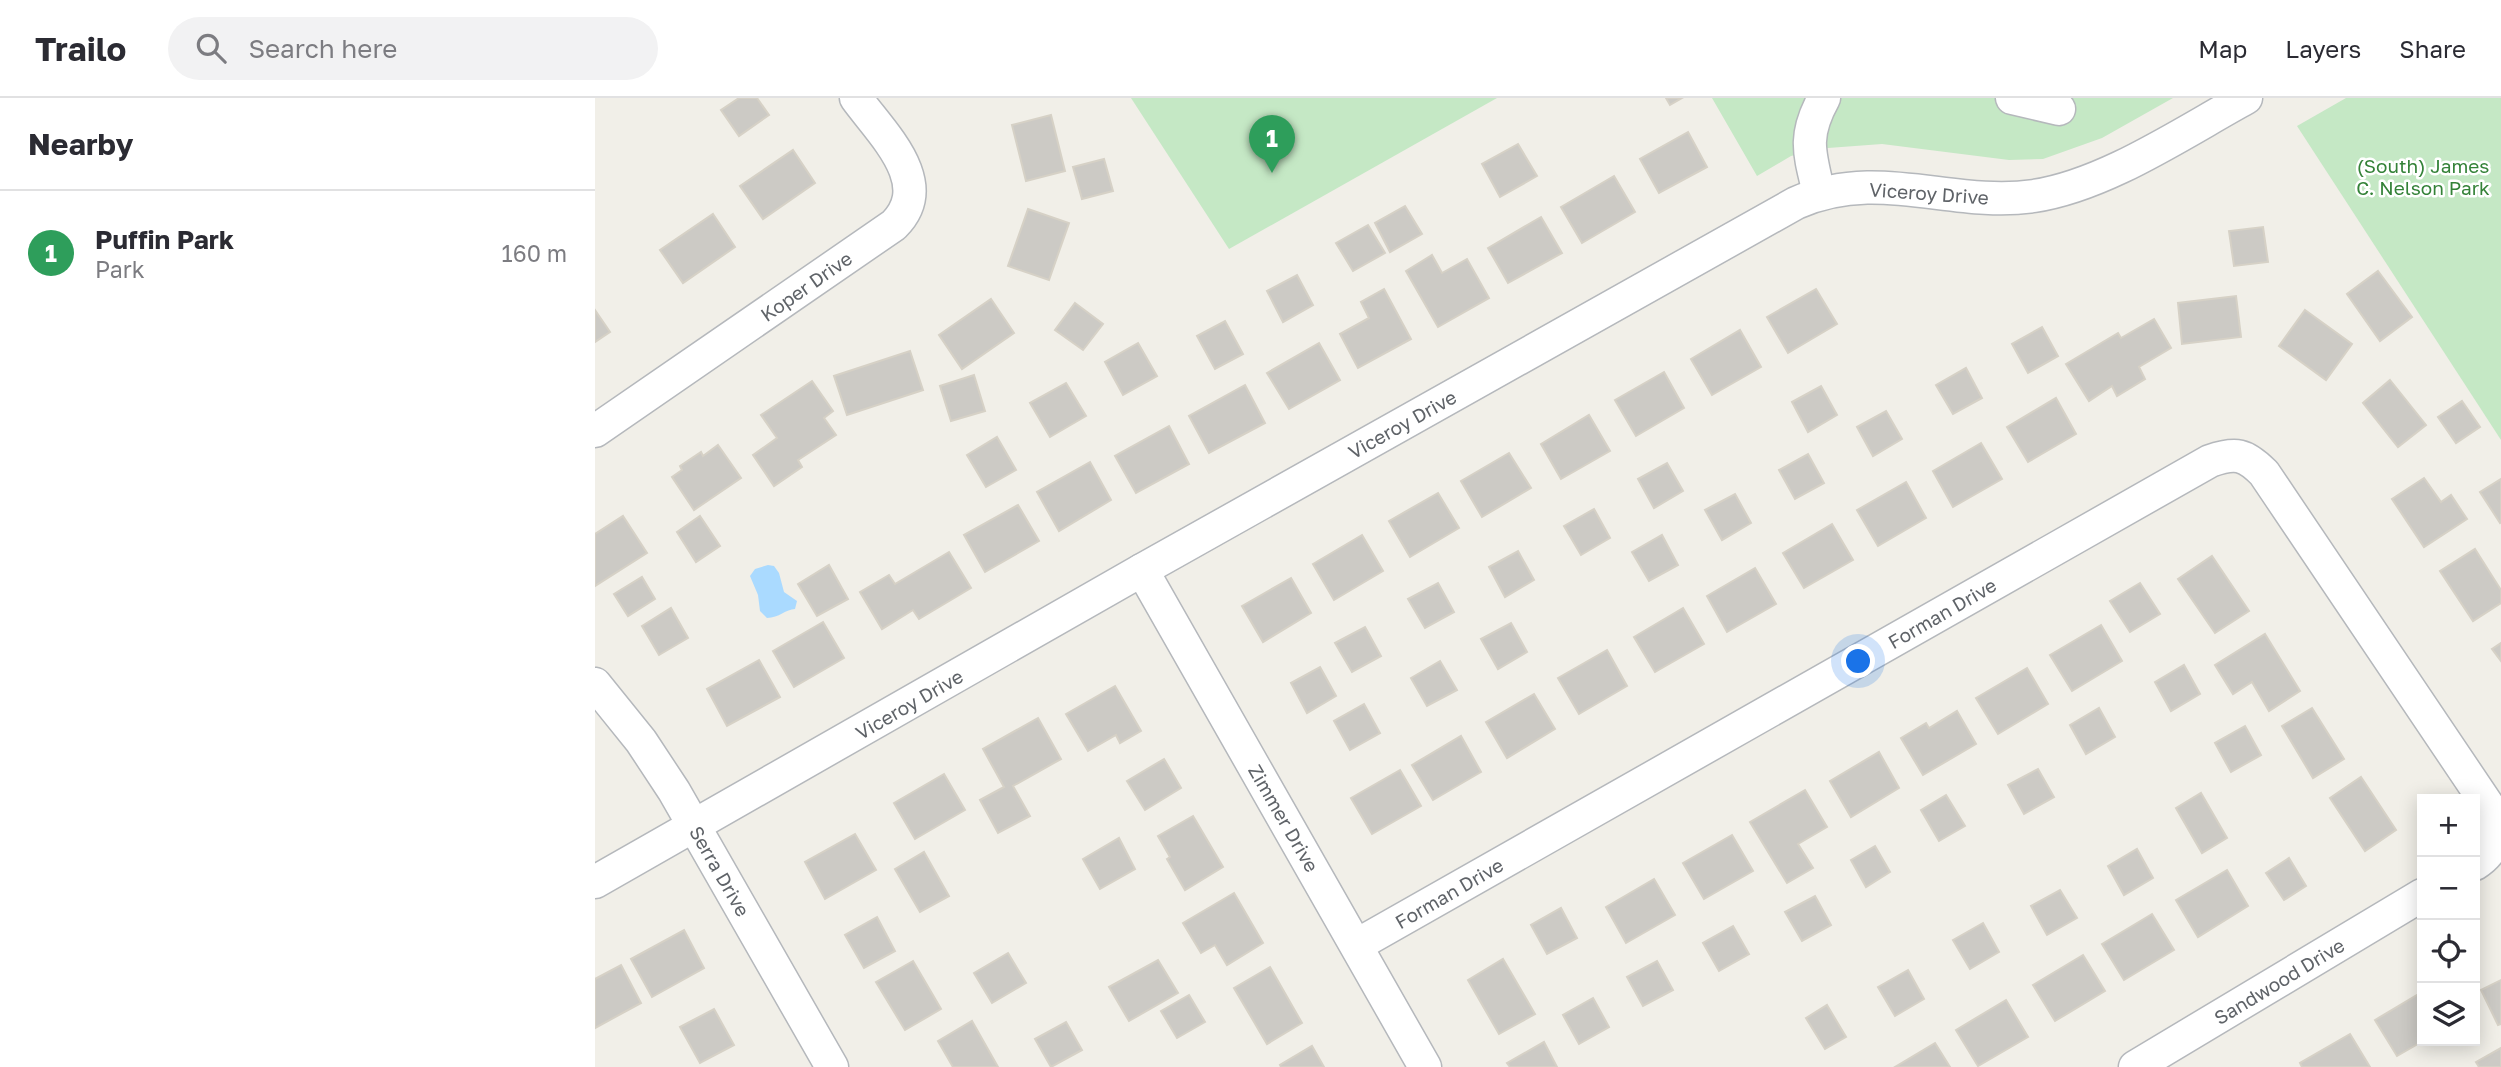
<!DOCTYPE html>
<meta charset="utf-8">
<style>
:root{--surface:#fff;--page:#f2f2f3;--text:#2b2b33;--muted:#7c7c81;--line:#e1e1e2;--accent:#0f766e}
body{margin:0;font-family:"Golos Text",sans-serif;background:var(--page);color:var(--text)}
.controls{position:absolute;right:21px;bottom:21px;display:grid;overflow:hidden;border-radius:0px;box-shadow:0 4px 18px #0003}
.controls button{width:63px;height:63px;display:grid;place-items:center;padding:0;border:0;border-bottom:2px solid var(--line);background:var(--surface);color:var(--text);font:35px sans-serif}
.you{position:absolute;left:1264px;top:564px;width:24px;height:24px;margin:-18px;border:5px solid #fff;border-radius:50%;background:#1a73e8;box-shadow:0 0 0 10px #1a73e833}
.badge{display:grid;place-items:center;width:46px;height:46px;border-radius:50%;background:var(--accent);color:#fff;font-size:23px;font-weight:700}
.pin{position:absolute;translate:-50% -58px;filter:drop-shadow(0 2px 4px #0008)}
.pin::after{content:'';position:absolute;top:37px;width:24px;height:21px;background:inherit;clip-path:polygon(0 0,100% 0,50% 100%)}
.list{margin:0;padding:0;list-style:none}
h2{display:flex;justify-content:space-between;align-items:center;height:91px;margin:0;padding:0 28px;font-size:30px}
h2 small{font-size:23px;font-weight:400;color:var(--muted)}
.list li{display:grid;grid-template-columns:46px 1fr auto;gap:21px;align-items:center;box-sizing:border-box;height:126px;padding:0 28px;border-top:2px solid var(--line)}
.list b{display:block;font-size:26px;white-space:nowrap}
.list p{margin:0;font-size:23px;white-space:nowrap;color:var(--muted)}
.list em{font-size:23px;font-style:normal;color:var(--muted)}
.icon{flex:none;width:38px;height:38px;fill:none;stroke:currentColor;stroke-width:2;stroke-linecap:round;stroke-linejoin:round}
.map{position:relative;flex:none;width:1906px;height:969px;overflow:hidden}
header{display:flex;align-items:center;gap:42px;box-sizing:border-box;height:98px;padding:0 35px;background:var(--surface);border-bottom:2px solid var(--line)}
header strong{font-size:33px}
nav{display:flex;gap:38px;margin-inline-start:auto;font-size:24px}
.search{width:490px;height:63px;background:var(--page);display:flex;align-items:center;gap:18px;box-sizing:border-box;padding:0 24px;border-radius:38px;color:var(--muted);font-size:26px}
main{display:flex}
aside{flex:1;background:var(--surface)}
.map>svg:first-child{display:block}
.green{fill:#c5e8c5}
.water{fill:#aadaff}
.building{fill:#cccac5;stroke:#d6d1c6;stroke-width:2}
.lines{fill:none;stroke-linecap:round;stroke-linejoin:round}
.minor-casing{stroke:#b5b8bc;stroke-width:35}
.minor{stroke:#fff;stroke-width:32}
.labels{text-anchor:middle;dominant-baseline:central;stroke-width:5;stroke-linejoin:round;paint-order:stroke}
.park-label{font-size:19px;fill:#348238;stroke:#fff}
.street-label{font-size:19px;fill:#5f6368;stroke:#fff}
</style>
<header>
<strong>Trailo</strong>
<div class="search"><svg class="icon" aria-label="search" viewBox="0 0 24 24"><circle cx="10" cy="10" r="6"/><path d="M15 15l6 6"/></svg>Search here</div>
<nav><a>Map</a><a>Layers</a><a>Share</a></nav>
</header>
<main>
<aside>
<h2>Nearby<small></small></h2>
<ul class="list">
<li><span class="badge" style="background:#2e9e5b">1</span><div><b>Puffin Park</b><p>Park</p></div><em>160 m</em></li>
</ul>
</aside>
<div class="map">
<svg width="1906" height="969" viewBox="0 0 1906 969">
<rect width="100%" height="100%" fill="#f1efe8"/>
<g class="green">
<polygon points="536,0 902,0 634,151"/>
<polygon points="1117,0 1578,0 1507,40 1448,61 1414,62 1287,46 1233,50 1196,58 1162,78"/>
<polygon points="1751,0 1906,0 1906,342 1702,28"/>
</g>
<path class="water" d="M 173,467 L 179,468 L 184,475 L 189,494 L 202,503 L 200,511 C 191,511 184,520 172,520 L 165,513 L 163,497 L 155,478 L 160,471 Z"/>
<g class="building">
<polygon points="144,0 162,0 174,17 144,38 126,12"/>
<polygon points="1071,0 1087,0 1075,7"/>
<polygon points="456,17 470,73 431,83 417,27"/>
<polygon points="1093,34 1112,69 1064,95 1045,61"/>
<polygon points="923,46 942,78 905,99 887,66"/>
<polygon points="198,52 220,85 168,121 145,88"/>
<polygon points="509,61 518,93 487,101 478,69"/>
<polygon points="1019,78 1040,114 987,145 966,109"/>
<polygon points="810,108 827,136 795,154 780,125"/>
<polygon points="433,111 474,125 454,182 413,168"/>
<polygon points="118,116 140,149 88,185 65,152"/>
<polygon points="946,119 967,155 913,185 893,150"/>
<polygon points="773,127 790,155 758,173 741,145"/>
<polygon points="1668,129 1673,164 1639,168 1634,133"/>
<polygon points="837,157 847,175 872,161 894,200 843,229 811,173"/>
<polygon points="1783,173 1817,219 1785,243 1752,196"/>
<polygon points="702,177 718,207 688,224 672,193"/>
<polygon points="789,191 816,241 763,270 745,236 774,220 766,204"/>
<polygon points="1221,191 1242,226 1193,255 1172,219"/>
<polygon points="1641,198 1646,239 1587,246 1583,205"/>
<polygon points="396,201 419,235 367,271 344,237"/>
<polygon points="480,205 508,226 488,252 460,232"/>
<polygon points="0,212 15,234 0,244"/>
<polygon points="1710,212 1757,246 1731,282 1684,248"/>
<polygon points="1559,221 1576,250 1544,269 1550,281 1522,298 1517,288 1494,303 1471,266 1523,235 1526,240"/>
<polygon points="630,223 648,256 620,271 602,238"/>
<polygon points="1447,229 1463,258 1433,275 1417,246"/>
<polygon points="1145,232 1166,269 1117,297 1096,261"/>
<polygon points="543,245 562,278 528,297 510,264"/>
<polygon points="724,245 745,282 694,311 672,275"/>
<polygon points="315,253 328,292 252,317 239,278"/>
<polygon points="1371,270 1387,300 1358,316 1341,287"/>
<polygon points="1069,274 1089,310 1041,338 1020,302"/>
<polygon points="379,277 390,313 356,323 345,288"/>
<polygon points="1795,282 1831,327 1803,349 1768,305"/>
<polygon points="217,283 238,313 229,320 241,337 203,362 207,369 179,388 158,357 182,340 166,317"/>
<polygon points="471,285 491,318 455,339 435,305"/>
<polygon points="650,287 670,325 614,355 594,318"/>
<polygon points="1226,288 1242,317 1213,334 1197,304"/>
<polygon points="1461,300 1481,336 1433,364 1412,329"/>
<polygon points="1867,303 1885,329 1861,345 1843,319"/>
<polygon points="1291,313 1307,341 1278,358 1262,329"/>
<polygon points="994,317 1015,353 966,381 946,346"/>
<polygon points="574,328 594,366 541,395 520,358"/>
<polygon points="402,339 421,372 391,389 372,357"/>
<polygon points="1386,345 1407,381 1358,409 1338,373"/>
<polygon points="123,347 146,380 99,412 77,379 87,372 85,368 106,354 108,358"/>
<polygon points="914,355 936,390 887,419 866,383"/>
<polygon points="1213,356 1229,385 1200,401 1184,372"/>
<polygon points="495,364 516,402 464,433 442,394"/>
<polygon points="1072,365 1088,393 1059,410 1043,381"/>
<polygon points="1829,380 1846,404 1856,397 1872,421 1829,449 1797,401"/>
<polygon points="1906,381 1906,424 1905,425 1885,394"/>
<polygon points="1311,384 1331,420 1283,448 1262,412"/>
<polygon points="843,395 864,430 815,459 794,423"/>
<polygon points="1140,396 1156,425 1127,442 1110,412"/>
<polygon points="423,407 444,443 390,474 369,437"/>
<polygon points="999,411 1015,440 986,457 969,428"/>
<polygon points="28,418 52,455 0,488 0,436"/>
<polygon points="105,418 125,448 101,464 82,434"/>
<polygon points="1237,426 1258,462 1209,490 1188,455"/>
<polygon points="767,437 788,473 739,502 718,466"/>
<polygon points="1067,437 1083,467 1054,483 1037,454"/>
<polygon points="1880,451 1906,492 1906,505 1878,523 1845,473"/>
<polygon points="923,453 939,482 910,499 894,469"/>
<polygon points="354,454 376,490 324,521 318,512 287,531 265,494 294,477 300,486"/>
<polygon points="1617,458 1654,513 1620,535 1583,481"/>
<polygon points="234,467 253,501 222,518 203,486"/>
<polygon points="1160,470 1181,506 1132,534 1112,498"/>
<polygon points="47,479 60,501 33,518 19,496"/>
<polygon points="696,480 716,515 668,544 647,508"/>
<polygon points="843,485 859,514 830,530 813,501"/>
<polygon points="1545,485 1565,516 1535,534 1515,503"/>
<polygon points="76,510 93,540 64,557 47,528"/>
<polygon points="1088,510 1109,546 1060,574 1039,539"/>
<polygon points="228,524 249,560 199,589 178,553"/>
<polygon points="916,525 932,554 903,571 886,541"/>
<polygon points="1506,527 1527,563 1477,593 1455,557"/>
<polygon points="770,529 786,558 757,574 740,545"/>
<polygon points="1670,536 1705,593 1674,613 1657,584 1638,596 1620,567"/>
<polygon points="1906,545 1906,563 1897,551"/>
<polygon points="1012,552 1032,588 984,616 963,580"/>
<polygon points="164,562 185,599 132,628 112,591"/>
<polygon points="845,563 862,592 832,608 816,580"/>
<polygon points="1589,567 1605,596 1576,613 1560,584"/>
<polygon points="725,569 741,598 712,615 696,585"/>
<polygon points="1432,570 1453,606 1403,636 1381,600"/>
<polygon points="520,588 546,633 525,645 521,637 493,653 471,616"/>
<polygon points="939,596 960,631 912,660 891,624"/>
<polygon points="769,606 785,635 755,652 739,623"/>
<polygon points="1504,610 1520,639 1491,656 1475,627"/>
<polygon points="1717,610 1749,661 1718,680 1687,628"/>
<polygon points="1362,613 1381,646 1328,677 1306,640 1331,625 1334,630"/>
<polygon points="443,620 466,661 418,688 435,718 403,735 385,702 409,689 388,651"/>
<polygon points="1650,628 1666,657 1636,674 1620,645"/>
<polygon points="866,638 886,674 838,702 817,667"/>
<polygon points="1284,654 1304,690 1256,719 1235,683"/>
<polygon points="569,661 586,690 550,712 532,683"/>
<polygon points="1443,671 1459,699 1429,716 1413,687"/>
<polygon points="805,672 826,708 777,736 756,700"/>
<polygon points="349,676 370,712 320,741 299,705"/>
<polygon points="1766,679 1801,732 1770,753 1735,700"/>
<polygon points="1210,692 1232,729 1203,746 1218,770 1192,785 1155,724"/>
<polygon points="1606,695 1632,740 1607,755 1581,710"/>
<polygon points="1351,697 1370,728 1344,743 1326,712"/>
<polygon points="598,718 628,769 590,792 572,761 575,759 563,738"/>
<polygon points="260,736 281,772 230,801 210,764"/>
<polygon points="1137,737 1158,773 1109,801 1088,765"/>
<polygon points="524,740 540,771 505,791 488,761"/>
<polygon points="1280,748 1295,774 1271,789 1256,762"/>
<polygon points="1542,751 1558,780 1529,797 1513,768"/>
<polygon points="329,754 354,798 325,814 300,771"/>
<polygon points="1694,760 1711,788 1689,802 1671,775"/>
<polygon points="1632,772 1653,808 1603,839 1581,802"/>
<polygon points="1059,781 1080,817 1031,845 1011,809"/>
<polygon points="1465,792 1482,820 1452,837 1436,808"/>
<polygon points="639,795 668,845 632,867 620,847 606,855 588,825"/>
<polygon points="1220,798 1236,827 1207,843 1190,814"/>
<polygon points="966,810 982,840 952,856 936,827"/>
<polygon points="1557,816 1579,852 1529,882 1507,846"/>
<polygon points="282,819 300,853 269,870 250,837"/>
<polygon points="1388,825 1404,854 1375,871 1358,842"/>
<polygon points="1138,828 1154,856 1124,873 1108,845"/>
<polygon points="89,832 109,870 57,899 36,861"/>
<polygon points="413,855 431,885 397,905 379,875"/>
<polygon points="1488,857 1510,893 1460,923 1438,887"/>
<polygon points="908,861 940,916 904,936 873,882"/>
<polygon points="563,862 583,895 534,923 514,889"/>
<polygon points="318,863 346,911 310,932 281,884"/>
<polygon points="1062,863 1078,892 1048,908 1032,879"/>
<polygon points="26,867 46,905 0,930 0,881"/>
<polygon points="675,869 707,925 672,946 639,890"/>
<polygon points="1313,872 1329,901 1300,918 1283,889"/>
<polygon points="1906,882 1906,926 1903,927 1886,892"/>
<polygon points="1827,894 1828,943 1802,958 1780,922"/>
<polygon points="594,897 610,924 582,940 566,913"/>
<polygon points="998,900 1014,929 984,946 968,917"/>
<polygon points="1411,902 1433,939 1383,968 1361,932"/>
<polygon points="1232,907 1251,939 1230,951 1211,920"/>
<polygon points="119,911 139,947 105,965 85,929"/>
<polygon points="377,923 403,969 358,969 343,943"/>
<polygon points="471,924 487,952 456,969 440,941"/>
<polygon points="1755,936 1775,969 1707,969 1705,965"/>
<polygon points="949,944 962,969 915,969 912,965"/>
<polygon points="1340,945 1355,969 1300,969"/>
<polygon points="717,948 729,969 686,969 685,967"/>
<polygon points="1906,950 1906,969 1884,969 1881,964"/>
</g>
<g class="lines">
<defs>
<g id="minor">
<polyline points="1417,0 1464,11"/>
<path d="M 1224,95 C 1214,54 1208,38 1229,0"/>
<path d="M 0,333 L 299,127 C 341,85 287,36 261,0"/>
<polyline points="547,472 830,969"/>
<polyline points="0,586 46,643 79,693 237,969"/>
<path d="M 0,784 L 547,472 L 1201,105 C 1283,68 1357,110 1439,98 C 1511,87 1587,35 1651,0"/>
<path d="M 762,847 L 1615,363 C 1641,354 1650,356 1669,375 L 1896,712 C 1905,734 1901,753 1880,766"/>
<polyline points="1540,969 1827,797"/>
</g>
</defs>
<use href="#minor" class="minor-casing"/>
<use href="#minor" class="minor"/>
</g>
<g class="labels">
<g class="park-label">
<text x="1828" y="67">(South) James<tspan x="1828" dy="22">C. Nelson Park</tspan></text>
</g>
<g class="street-label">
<text transform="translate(1334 95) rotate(4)">Viceroy Drive</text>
<text transform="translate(211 188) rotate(-35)">Koper Drive</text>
<text transform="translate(807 326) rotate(-29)">Viceroy Drive</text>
<text transform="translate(1347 515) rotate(-30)">Forman Drive</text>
<text transform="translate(314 606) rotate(-30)">Viceroy Drive</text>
<text transform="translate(689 720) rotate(60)">Zimmer Drive</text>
<text transform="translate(125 773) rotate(60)">Serra Drive</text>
<text transform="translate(854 795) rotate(-30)">Forman Drive</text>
<text transform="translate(1684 883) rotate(-31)">Sandwood Drive</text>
</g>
</g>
</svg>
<div class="controls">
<button>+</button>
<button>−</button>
<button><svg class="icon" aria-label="locate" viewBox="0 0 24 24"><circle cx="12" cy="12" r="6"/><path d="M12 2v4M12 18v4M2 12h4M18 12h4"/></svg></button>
<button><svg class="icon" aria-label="layers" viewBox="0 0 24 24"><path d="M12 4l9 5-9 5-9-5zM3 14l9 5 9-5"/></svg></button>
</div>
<div class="you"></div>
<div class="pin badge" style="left:677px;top:75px;background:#2e9e5b">1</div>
</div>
</main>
